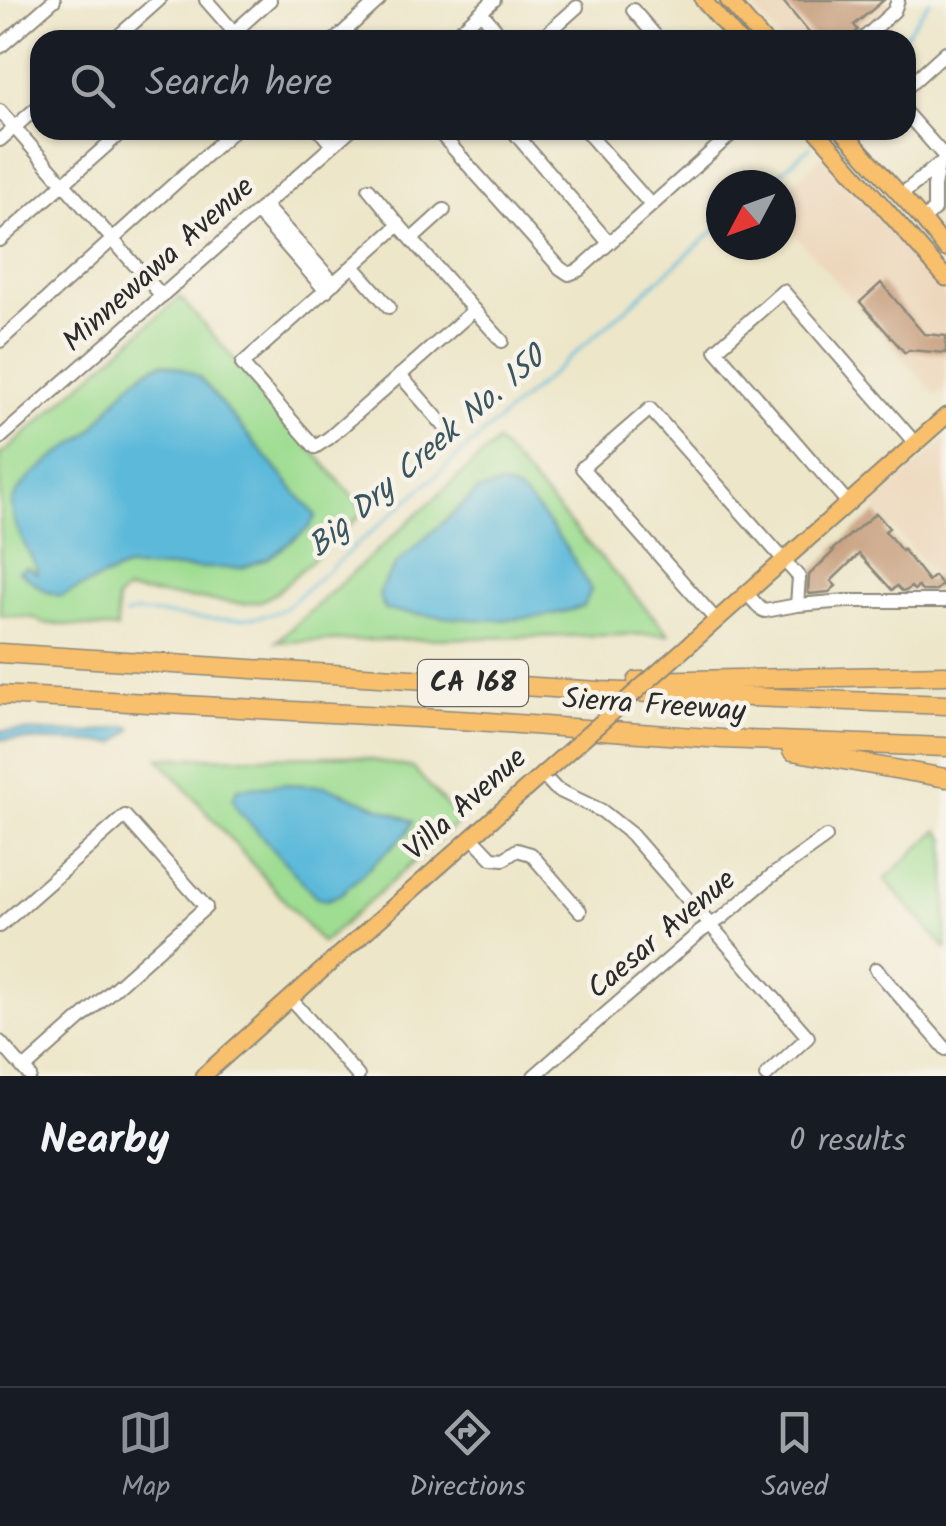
<!DOCTYPE html>
<style>
:root{--surface:#171b24;--page:#242831;--text:#f1f3f6;--muted:#9ea1a6;--line:#363941;--accent:#8c9099}
body{margin:0;font-family:Kalam,sans-serif;background:var(--page);color:var(--text)}
.compass{position:absolute;left:706px;top:170px;width:90px;height:90px;border-radius:50%;background:var(--surface);box-shadow:0 2px 8px #0004;rotate:229deg}
.list{margin:0;padding:0;list-style:none}
h2{display:flex;justify-content:space-between;align-items:center;height:130px;margin:0;padding:0 40px;font-size:42px}
h2 small{font-size:32px;font-weight:400;color:var(--muted)}
.icon{flex:none;width:55px;height:55px;fill:none;stroke:currentColor;stroke-width:2;stroke-linecap:round;stroke-linejoin:round}
.map{position:relative;flex:none;width:946px;height:1076px;overflow:hidden}
.search{position:absolute;background:var(--surface);box-shadow:0 2px 8px #0004;left:30px;right:30px;top:30px;height:110px;display:flex;align-items:center;gap:25px;box-sizing:border-box;padding:0 35px;border-radius:30px;color:var(--muted);font-size:38px}
.sheet{height:310px;background:var(--surface)}
nav{display:flex;justify-content:space-around;align-items:center;box-sizing:border-box;height:140px;border-top:2px solid var(--line);background:var(--surface);font-size:28px;color:var(--muted)}
nav a{display:grid;justify-items:center;gap:5px}
nav .on{color:var(--accent)}
.map>svg:first-child{display:block}
.built{fill:#edd7bb}
.green{fill:#9fdd92;stroke:#65845e;stroke-width:2.5}
.water{fill:#5cb9da;stroke:#447282;stroke-width:2.5}
.lines{fill:none;stroke-linecap:round;stroke-linejoin:round}
.stream{stroke:#5cb9da;stroke-width:2.5}
.building{fill:#c69d7c}
.minor-casing{stroke:#8c887a;stroke-width:16}
.major-casing{stroke:#8c887a;stroke-width:19}
.highway-casing{stroke:#8c887a;stroke-width:21}
.minor{stroke:#fff;stroke-width:12}
.major{stroke:#f8bf6c;stroke-width:15}
.highway{stroke:#f8bf6c;stroke-width:18}
.major-bridge-casing{stroke:#8c887a;stroke-width:19;stroke-linecap:butt}
.major-bridge{stroke:#f8bf6c;stroke-width:15}
.labels{text-anchor:middle;dominant-baseline:central;stroke-width:9;stroke-linejoin:round;paint-order:stroke}
.shield{fill:#f7f3e8;stroke:#686764;stroke-width:2.5}
.shield-label{font-size:28px;font-weight:bold;fill:#2b2b2b}
.street-label{font-size:30px;fill:#2b2b2b;stroke:#f7f3e8}
.water-label{font-size:32px;font-style:italic;fill:#3a5660;stroke:#f7f3e8}
</style>
<div class="map">
<svg width="946" height="1076" viewBox="0 0 946 1076">
<rect width="100%" height="100%" fill="#f7f3e8"/>
<filter id="ink" filterUnits="userSpaceOnUse"><feTurbulence type="fractalNoise" baseFrequency=".01" numOctaves="2"/><feDisplacementMap in="SourceGraphic" scale="20" xChannelSelector="R" yChannelSelector="G"/><feConvolveMatrix kernelMatrix="1 2 1 2 8 2 1 2 1" color-interpolation-filters="sRGB"/></filter>
<filter id="wash" filterUnits="userSpaceOnUse"><feTurbulence type="fractalNoise" baseFrequency=".0048" numOctaves="4" result="noise"/><feDisplacementMap in="SourceGraphic" scale="40" xChannelSelector="R" yChannelSelector="G"/><feGaussianBlur stdDeviation="2.25" result="paint"/><feColorMatrix in="noise" values="0 0 0 0 0 0 0 0 0 0 0 0 0 0 0 0 0 1.4 0 .05"/><feComposite in="paint" operator="in"/></filter>
<g filter="url(#wash)">
<rect width="100%" height="100%" fill="#ede6c9"/>
<g class="built">
<polygon points="748,0 908,0 880,40 782,40"/>
<polygon points="823,156 946,296 946,387 936,396 781,219 781,193"/>
<polygon points="946,439 946,588 873,505"/>
</g>
<g class="green">
<polygon points="180,297 365,511 276,593 261,601 244,604 126,591 117,599 117,629 42,623 35,618 0,615 0,453 5,452"/>
<polygon points="497,442 669,634 276,642"/>
<polygon points="351,756 413,768 460,821 322,943 159,758"/>
<polygon points="938,830 946,840 946,949 885,879"/>
</g>
<g class="water">
<path d="M 162,363 L 183,369 L 199,377 L 316,516 L 309,528 L 269,558 L 242,568 L 125,568 L 61,596 L 45,591 L 19,571 L 27,567 L 37,573 L 36,566 C 28,552 7,515 13,500 C 23,476 68,449 89,433 C 95,428 99,421 104,415 C 120,394 137,372 162,363 Z"/>
<path d="M 501,485 C 506,487 512,488 517,491 C 541,507 578,563 591,590 L 584,606 C 520,628 451,619 385,610 L 379,596 L 382,586 L 396,564 L 478,491 Z"/>
<polygon points="128,726 132,729 116,743 0,739 0,731 91,733"/>
<polygon points="284,784 326,786 413,821 407,833 341,894 327,900 317,898 237,809 233,798 238,788"/>
</g>
<g class="lines">
<g class="stream">
<polyline points="902,40 930,0"/>
<polyline points="766,185 811,146"/>
<path d="M 125,615 L 137,612 C 180,615 248,629 285,608 L 721,225"/>
</g>
</g>
<g id="blocks">
<g class="building">
<polygon points="782,0 884,0 854,25 858,30 848,40 815,40"/>
<polygon points="881,283 924,334 946,336 946,353 909,350 905,353 860,302"/>
<polygon points="876,513 889,528 885,531 902,551 903,549 928,581 934,576 942,585 935,591 922,591 918,587 914,590 911,587 906,591 902,591 897,586 892,590 859,554 831,581 836,586 829,592 810,594 808,592 809,575 834,551 832,550"/>
</g>
</g>
</g>
<g filter="url(#ink)">
<use href="#blocks" fill-opacity="0" stroke="#8c887a" stroke-width="2.5"/>
<g class="lines">
<defs>
<g id="minor">
<polyline points="206,0 241,40"/>
<polyline points="633,10 659,40"/>
<polyline points="481,12 505,40"/>
<polyline points="114,40 159,0"/>
<polyline points="225,40 270,0"/>
<polyline points="335,40 379,0"/>
<polyline points="450,40 494,0"/>
<polyline points="540,40 577,7"/>
<polyline points="862,40 894,11 898,0"/>
<polyline points="0,47 54,0"/>
<polyline points="906,88 946,52"/>
<polyline points="0,111 162,296"/>
<polyline points="906,113 946,158"/>
<polyline points="319,130 332,145"/>
<polyline points="437,130 560,268 569,274 579,270 736,130"/>
<polyline points="512,130 609,243"/>
<polyline points="585,130 651,205"/>
<polyline points="0,140 40,105"/>
<polyline points="369,189 399,225"/>
<polyline points="901,195 938,165 934,187 934,210 923,220"/>
<polyline points="264,205 334,283"/>
<polyline points="257,212 326,291"/>
<polygon points="399,225 474,310 329,438 315,447 242,364"/>
<polyline points="412,239 444,210"/>
<polyline points="0,240 124,130"/>
<polyline points="353,266 389,307"/>
<polyline points="474,310 502,341"/>
<polyline points="0,341 234,130"/>
<polyline points="400,375 445,427"/>
<polyline points="0,438 350,130"/>
<polyline points="848,503 716,350 783,291 915,443"/>
<polyline points="797,605 846,601 946,601"/>
<polyline points="716,620 582,468 650,409 799,577 797,605 765,611 761,609 746,593"/>
<polyline points="542,774 556,789 602,811 631,834 808,1037 766,1076"/>
<polyline points="472,837 492,858 504,859 517,850 531,854 580,911"/>
<polyline points="0,926 125,816 206,907 24,1069"/>
<polyline points="876,969 946,1049"/>
<polyline points="291,999 358,1076"/>
<polyline points="0,1042 30,1076"/>
<polyline points="534,1076 700,932 723,917 770,877 826,837"/>
</g>
<g id="major">
<polyline points="703,0 738,40"/>
<polyline points="728,0 763,40"/>
<polyline points="816,130 946,278"/>
<polyline points="842,130 923,220 946,249"/>
<polyline points="692,642 946,416"/>
<polyline points="203,1076 544,773"/>
</g>
<g id="highway">
<polyline points="0,653 600,691 946,705"/>
<polyline points="637,681 946,675"/>
<polyline points="0,695 476,721 722,739 946,747"/>
<polyline points="792,751 946,778"/>
</g>
</defs>
<use href="#minor" class="minor-casing"/>
<use href="#major" class="major-casing"/>
<use href="#highway" class="highway-casing"/>
<use href="#minor" class="minor"/>
<use href="#major" class="major"/>
<use href="#highway" class="highway"/>
<defs>
<polyline id="major-bridge" points="544,773 692,642"/>
</defs>
<use href="#major-bridge" class="major-bridge-casing"/>
<use href="#major-bridge" class="major-bridge"/>
</g>
</g>
<g class="labels">
<rect class="shield" x="418" y="660" width="110" height="46" rx="8"/>
<g class="shield-label">
<text x="473" y="683">CA 168</text>
</g>
<g class="street-label">
<text transform="translate(159 265) rotate(-42)">Minnewawa Avenue</text>
<text transform="translate(654 706) rotate(4)">Sierra Freeway</text>
<text transform="translate(466 805) rotate(-42)">Villa Avenue</text>
<text transform="translate(662 935) rotate(-40)">Caesar Avenue</text>
</g>
<g class="water-label">
<text transform="translate(427 453) rotate(-41)">Big Dry Creek No. 150</text>
</g>
</g>
</svg>
<svg class="compass" viewBox="-18 -18 36 36"><path d="M0-13l5 13h-10z" fill="#e53935"/><path d="M0 13l5-13h-10z" fill="#9ea1a6"/></svg>
<div class="search"><svg class="icon" aria-label="search" viewBox="0 0 24 24"><circle cx="10" cy="10" r="6"/><path d="M15 15l6 6"/></svg>Search here</div>
</div>
<section class="sheet">
<h2>Nearby<small>0 results</small></h2>
<ul class="list">
</ul>
</section>
<nav>
<a class="on"><svg class="icon" aria-label="map" viewBox="0 0 24 24"><path d="M3 6l6-2 6 2 6-2v14l-6 2-6-2-6 2zM9 4v14M15 6v14"/></svg>Map</a>
<a><svg class="icon" aria-label="directions" viewBox="0 0 24 24"><path d="M12 3l9 9-9 9-9-9zM9 14v-3h6M13 9l2 2-2 2"/></svg>Directions</a>
<a><svg class="icon" aria-label="saved" viewBox="0 0 24 24"><path d="M7 4h10v16l-5-4-5 4z"/></svg>Saved</a>
</nav>
